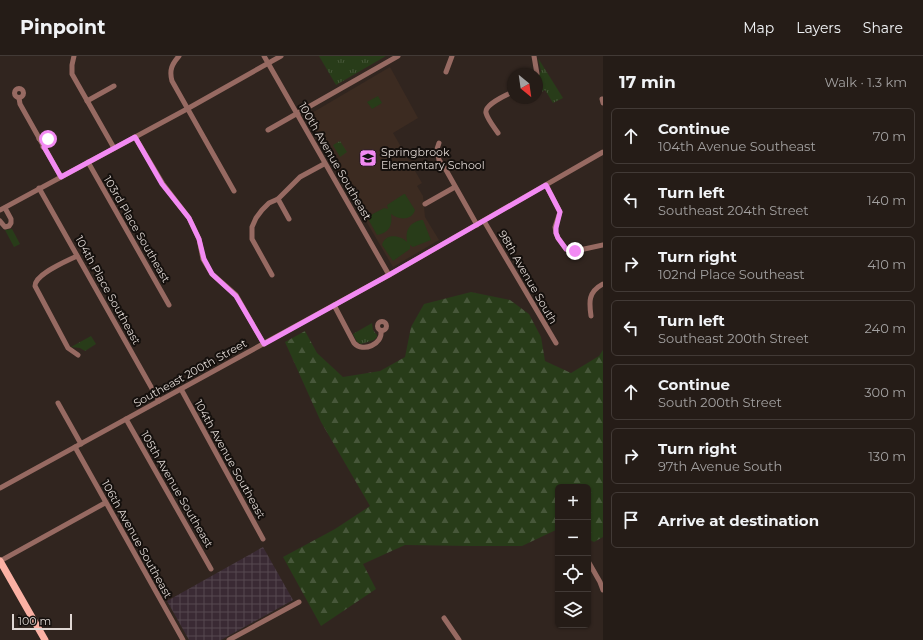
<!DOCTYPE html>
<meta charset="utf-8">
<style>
:root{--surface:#251c17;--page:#312924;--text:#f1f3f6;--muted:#a3a1a1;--line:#423a36}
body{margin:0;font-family:Montserrat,sans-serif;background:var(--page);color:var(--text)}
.controls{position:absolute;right:12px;bottom:12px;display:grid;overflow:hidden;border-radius:6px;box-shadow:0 1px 3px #0004}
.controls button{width:36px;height:36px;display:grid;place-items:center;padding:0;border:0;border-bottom:1px solid var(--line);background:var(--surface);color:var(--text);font:20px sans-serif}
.compass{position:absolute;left:507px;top:12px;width:36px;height:36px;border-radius:50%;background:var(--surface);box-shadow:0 1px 3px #0004;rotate:151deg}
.scale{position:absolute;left:12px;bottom:10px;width:60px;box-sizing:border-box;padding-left:4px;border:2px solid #dfd7d3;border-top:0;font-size:11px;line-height:14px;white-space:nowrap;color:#dfd7d3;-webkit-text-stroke:3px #15100d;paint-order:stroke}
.stop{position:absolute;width:12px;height:12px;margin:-9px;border:3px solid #f28af3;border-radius:50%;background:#fff}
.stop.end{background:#f28af3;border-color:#fff;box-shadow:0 1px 4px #0008}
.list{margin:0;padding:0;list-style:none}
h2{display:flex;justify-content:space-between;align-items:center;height:52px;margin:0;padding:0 16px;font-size:17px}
h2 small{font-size:13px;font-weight:400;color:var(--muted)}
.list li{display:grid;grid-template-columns:26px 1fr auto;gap:12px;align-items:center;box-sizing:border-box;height:56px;margin:0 8px 8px;padding:0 8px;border:1px solid var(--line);border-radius:6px}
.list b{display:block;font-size:15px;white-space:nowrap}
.list p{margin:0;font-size:13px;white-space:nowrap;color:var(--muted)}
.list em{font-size:13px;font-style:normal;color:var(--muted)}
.icon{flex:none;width:22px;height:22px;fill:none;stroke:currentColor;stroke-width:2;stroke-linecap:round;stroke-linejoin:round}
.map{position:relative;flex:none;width:603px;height:584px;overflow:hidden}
header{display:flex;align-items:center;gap:24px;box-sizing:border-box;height:56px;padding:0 20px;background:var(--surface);border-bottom:1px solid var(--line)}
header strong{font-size:19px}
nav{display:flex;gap:22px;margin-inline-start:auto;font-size:14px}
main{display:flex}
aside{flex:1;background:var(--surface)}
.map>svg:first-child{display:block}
.industrial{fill:url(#industrial-grid)}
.built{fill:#3c2b21}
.grass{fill:url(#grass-tufts)}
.forest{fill:url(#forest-firs)}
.garden{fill:#283c19}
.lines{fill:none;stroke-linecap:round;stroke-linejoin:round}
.minor{stroke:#976a62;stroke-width:5}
.major{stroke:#fbb1a4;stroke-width:7}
.route{stroke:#f28af3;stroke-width:5}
.labels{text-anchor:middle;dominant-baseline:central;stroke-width:4;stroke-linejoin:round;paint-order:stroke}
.poi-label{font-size:11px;fill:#dfd7d3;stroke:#15100d;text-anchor:start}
.street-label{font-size:11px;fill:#dfd7d3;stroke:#15100d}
</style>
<header>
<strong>Pinpoint</strong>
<nav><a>Map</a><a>Layers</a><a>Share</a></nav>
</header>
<main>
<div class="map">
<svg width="603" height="584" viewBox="0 0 603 584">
<defs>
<pattern id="industrial-grid" width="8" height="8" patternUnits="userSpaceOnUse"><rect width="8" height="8" fill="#3a2a34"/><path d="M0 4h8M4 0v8" fill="none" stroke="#564850"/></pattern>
<pattern id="grass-tufts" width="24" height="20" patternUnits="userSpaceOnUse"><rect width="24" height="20" fill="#283c19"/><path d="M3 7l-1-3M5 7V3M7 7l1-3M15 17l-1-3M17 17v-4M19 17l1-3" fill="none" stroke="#47573a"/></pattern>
<pattern id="forest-firs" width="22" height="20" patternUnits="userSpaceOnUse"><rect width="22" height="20" fill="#283c19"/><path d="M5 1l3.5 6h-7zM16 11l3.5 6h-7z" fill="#47573a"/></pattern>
</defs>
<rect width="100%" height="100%" fill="#31251f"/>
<polygon class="industrial" points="263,491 293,544 221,584 189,584 167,545"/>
<polygon class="built" points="390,11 418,62 393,77 422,127 417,130 423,140 425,161 439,184 393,211 305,61"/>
<g class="grass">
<polygon points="319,0 386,0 336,29"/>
<polygon points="538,2 563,42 553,47 545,34 537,39 537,24 541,15"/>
<polygon points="340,85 347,96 340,101 333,89"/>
<polygon points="12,173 20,188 14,191 5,174"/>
<polygon points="372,267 373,274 377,279 377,281 374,284 361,288 357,286 353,278"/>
<polygon points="91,280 96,288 85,295 80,292 71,291"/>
</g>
<polygon class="forest" points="471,236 510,244 529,258 541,281 545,305 571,317 599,300 603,294 603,481 594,486 588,483 588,431 558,431 558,473 522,490 471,490 405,489 363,508 376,533 321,570 283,501 335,473 370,450 321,366 285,286 305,275 317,297 343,321 380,315 405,301 411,271 424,248"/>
<g class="garden">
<polygon points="378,40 382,47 372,53 367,46"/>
<path d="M 404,138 L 405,138 L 415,154 C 412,165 398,164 391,158 C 393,169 389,177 377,179 L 367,161 L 384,152 L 388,153 L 387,149 Z"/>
<path d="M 421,164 L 423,164 L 431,184 L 413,191 L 410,189 L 410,193 L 393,205 L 382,189 C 385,177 400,179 407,186 C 405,174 409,167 421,164 Z"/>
</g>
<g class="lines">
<g class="minor">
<polyline points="74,0 72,9 72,18 114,92"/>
<path d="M 179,0 C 172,8 169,14 172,25 L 234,135"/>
<polyline points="264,0 389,219"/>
<polyline points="534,0 537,18"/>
<polyline points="446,16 452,0"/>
<circle cx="19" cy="37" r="4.5"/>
<polyline points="19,42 20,48 61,121"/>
<polyline points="602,43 603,47"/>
<polyline points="87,45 114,30"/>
<polyline points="268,74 398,0"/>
<path d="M 498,77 C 494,71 488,64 486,57 C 484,49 506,39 513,36"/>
<polyline points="135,81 163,128 189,162 199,183 203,203 212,218 236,239 264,288"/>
<polyline points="39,83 43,81 48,83 48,88 43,91"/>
<polyline points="439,87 437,93 439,104 446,114 477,169"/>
<polyline points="88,106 169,249"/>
<polyline points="546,129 560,156 555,171 556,177 558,182 566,193 575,195 603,189"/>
<polyline points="39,132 159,345"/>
<polyline points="278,143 289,163"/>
<polyline points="425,148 455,131"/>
<polyline points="0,154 187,53 281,0"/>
<polyline points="0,165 5,171 9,170 11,167 11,163 5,152"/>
<polyline points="484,165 556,287"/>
<path d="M 77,200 C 67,205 35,218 35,230 L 68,292 L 78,299"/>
<polyline points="272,219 252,183 252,171 256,162 262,154 269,147 278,143 300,121 324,108"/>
<path d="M 334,249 L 354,287 C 363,297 383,288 381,275"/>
<path d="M 591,260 C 589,246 588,236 603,228"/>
<circle cx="382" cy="270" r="4.5"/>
<polyline points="181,333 263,483"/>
<polyline points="58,347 81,388"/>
<polyline points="126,363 211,513"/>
<polyline points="75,391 183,584"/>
<polyline points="0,432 389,219 603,96"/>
<polyline points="0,505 105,447"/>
<polyline points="588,505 600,526 603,534"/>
<polyline points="444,562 459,584"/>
<polyline points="229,584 299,546"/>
</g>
<polyline class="major" points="0,505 45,584"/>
</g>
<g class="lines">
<polyline class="route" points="48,83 48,88 44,91 61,121 135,81 162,128 189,162 199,183 204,203 212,218 236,240 264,288 389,219 546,129 560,156 556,172 556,177 558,182 566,193 575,195"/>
</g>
<defs>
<symbol id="school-square" viewBox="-11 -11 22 22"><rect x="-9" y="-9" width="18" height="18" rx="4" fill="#f28af3" stroke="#15100d"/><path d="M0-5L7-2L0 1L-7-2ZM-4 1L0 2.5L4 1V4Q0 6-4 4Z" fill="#111"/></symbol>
</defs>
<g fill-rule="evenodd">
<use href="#school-square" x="358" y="92" width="20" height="20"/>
</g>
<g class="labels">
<g class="poi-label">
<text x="381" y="96">Springbrook<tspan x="381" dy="13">Elementary School</tspan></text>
</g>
<g class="street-label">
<text transform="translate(335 105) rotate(60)">100th Avenue Southeast</text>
<text transform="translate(137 173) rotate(60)">103rd Place Southeast</text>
<text transform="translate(528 221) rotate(60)">98th Avenue South</text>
<text transform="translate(108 234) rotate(61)">104th Place Southeast</text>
<text transform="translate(190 317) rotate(-29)">Southeast 200th Street</text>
<text transform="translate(230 403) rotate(61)">104th Avenue Southeast</text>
<text transform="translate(177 433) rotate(60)">105th Avenue Southeast</text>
<text transform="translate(137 483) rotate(61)">106th Avenue Southeast</text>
</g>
</g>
</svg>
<div class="controls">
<button>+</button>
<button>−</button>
<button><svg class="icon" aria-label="locate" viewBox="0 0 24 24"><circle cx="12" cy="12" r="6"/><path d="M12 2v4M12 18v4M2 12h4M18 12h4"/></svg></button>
<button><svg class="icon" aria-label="layers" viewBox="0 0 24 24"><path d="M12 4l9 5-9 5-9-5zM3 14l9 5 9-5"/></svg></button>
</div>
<svg class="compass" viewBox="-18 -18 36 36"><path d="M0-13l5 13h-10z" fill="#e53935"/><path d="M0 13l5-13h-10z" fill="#a3a1a1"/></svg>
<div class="scale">100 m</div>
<div class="stop" style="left:48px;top:83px"></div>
<div class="stop end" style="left:575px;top:195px"></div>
</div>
<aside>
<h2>17 min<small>Walk · 1.3 km</small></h2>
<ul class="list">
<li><svg class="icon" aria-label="ahead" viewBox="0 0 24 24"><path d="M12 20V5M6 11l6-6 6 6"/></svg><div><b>Continue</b><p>104th Avenue Southeast</p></div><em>70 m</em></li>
<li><svg class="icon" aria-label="left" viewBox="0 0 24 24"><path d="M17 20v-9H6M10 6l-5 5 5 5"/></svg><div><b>Turn left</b><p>Southeast 204th Street</p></div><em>140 m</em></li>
<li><svg class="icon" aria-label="right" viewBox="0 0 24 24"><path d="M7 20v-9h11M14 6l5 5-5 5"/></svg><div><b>Turn right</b><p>102nd Place Southeast</p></div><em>410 m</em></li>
<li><svg class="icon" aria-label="left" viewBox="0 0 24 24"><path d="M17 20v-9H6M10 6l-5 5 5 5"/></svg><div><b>Turn left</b><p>Southeast 200th Street</p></div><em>240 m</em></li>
<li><svg class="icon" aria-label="ahead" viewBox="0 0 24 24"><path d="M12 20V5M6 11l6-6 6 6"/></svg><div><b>Continue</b><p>South 200th Street</p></div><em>300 m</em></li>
<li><svg class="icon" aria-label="right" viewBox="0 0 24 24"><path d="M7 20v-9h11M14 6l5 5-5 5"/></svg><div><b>Turn right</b><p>97th Avenue South</p></div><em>130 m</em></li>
<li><svg class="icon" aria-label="arrive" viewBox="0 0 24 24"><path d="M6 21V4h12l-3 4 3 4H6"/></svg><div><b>Arrive at destination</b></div></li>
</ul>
</aside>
</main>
